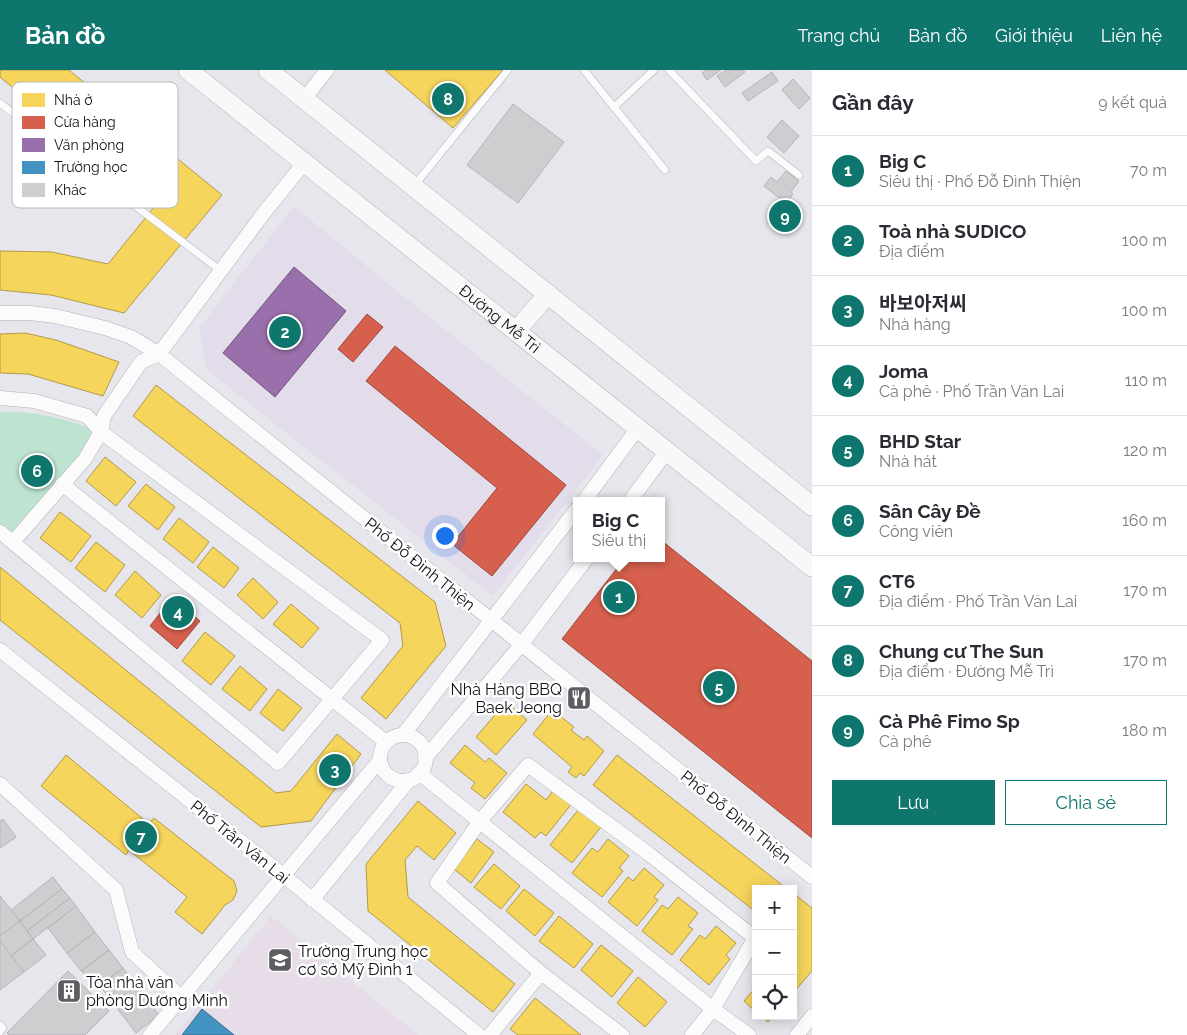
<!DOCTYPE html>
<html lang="vi">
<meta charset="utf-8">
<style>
:root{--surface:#fff;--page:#f7f7f7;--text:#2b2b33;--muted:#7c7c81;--line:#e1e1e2;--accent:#0f766e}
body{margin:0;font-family:Raleway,"Noto Sans KR",sans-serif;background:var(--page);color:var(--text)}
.controls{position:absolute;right:15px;bottom:15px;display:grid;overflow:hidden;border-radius:0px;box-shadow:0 2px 12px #0003}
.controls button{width:45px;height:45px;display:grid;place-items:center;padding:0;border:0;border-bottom:1px solid var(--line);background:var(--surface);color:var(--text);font:25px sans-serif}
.you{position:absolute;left:444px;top:465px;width:18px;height:18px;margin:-12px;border:4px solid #fff;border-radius:50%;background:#1a73e8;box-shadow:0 0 0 8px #1a73e833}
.badge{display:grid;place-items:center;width:32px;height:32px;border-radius:50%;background:var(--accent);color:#fff;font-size:16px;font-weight:700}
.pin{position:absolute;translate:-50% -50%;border:2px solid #fff;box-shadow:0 1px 5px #0006}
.popup{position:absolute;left:573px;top:427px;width:92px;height:65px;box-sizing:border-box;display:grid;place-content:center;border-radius:0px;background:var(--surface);filter:drop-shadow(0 1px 4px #0005);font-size:16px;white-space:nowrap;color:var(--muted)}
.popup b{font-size:19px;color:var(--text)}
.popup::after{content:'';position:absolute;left:50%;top:100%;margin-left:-10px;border:10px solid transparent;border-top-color:var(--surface)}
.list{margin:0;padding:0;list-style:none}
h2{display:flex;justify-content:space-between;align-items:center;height:65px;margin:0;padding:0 20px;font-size:21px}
h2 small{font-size:16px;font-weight:400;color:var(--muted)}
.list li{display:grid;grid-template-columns:32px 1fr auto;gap:15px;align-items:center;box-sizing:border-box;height:70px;padding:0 20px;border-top:1px solid var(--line)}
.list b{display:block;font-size:19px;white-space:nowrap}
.list p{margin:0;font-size:16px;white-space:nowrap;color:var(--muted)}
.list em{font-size:16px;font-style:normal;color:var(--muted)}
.actions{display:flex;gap:10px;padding:15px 20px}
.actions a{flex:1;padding:11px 0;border:1px solid var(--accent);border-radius:0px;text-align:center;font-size:18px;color:var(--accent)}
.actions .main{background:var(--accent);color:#fff}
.icon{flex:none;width:28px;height:28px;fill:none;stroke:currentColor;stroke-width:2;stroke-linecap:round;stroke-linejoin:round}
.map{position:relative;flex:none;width:812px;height:965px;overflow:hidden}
header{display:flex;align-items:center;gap:30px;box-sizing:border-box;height:70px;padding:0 25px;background:var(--accent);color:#fff}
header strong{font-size:24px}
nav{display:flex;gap:28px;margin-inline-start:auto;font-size:18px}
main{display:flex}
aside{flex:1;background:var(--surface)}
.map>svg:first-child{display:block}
.commercial{fill:#e3ddeb}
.education{fill:#e6dde9}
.green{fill:#bee4d1}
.homes{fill:#f6d55c;stroke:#b29a47}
.shops{fill:#d6604d;stroke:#9b493c}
.offices{fill:#9970ab;stroke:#70547e}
.schools{fill:#4393c3;stroke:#346c8f}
.building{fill:#d0cdd1;stroke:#b7b4b8}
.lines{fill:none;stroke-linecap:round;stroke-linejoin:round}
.service-casing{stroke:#b2b3b7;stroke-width:8}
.minor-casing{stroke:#b2b3b7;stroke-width:15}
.secondary-casing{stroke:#b2b3b7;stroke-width:20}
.service{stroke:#fbfbfc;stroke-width:7}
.minor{stroke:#fbfbfc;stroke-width:14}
.secondary{stroke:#faf7f8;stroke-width:19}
.labels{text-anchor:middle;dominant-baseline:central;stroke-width:5;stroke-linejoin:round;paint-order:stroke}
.street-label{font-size:16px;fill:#121216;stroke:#fff}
.poi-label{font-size:16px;fill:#121216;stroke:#fff;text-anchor:start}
.key{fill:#fff;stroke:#b8b8b9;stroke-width:1}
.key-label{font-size:14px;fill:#121216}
</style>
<header>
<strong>Bản đồ</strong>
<nav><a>Trang chủ</a><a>Bản đồ</a><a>Giới thiệu</a><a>Liên hệ</a></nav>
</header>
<main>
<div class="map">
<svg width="812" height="965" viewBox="0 0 812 965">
<rect width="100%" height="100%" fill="#e6e6ec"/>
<polygon class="commercial" points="294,136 409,231 603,385 493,526 207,300 199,258"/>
<polygon class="education" points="271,846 418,965 175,965"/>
<path class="green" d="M 0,342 C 34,340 70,350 101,362 L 13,472 L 0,462 Z"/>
<g class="homes">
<polygon points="0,0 69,0 222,125 124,243 51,225 0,220 0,181 52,182 108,194 155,136 0,7"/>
<polygon points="385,0 503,0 453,58"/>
<polygon points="25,263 56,270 119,292 103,326 28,304 0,303 0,264"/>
<polygon points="156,315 435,532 446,576 386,649 361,628 403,576 400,553 133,346"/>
<polygon points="105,387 136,412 116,436 86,411"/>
<polygon points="146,414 175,437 158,460 128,436"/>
<polygon points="60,442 91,466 71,492 40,468"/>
<polygon points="179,448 209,472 193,493 163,469"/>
<polygon points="96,472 125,495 105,522 75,498"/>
<polygon points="213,477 239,498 224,518 197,497"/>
<polygon points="0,497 276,723 291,721 337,664 361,684 311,751 261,757 0,550"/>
<polygon points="135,501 161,525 142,548 115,525"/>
<polygon points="253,508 278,532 263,549 237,525"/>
<polygon points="291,534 319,558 302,578 273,554"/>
<polygon points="205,562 235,586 211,615 182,591"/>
<polygon points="240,596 267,619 250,641 222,619"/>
<polygon points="278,619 302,638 283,661 260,643"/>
<polygon points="506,632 527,650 496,685 476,667"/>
<polygon points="549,644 556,650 560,646 574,657 571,660 584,670 587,666 604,681 584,706 580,703 576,708 568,702 572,697 533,664"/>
<polygon points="465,675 485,692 489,688 507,703 485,729 471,718 475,713 450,693"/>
<polygon points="66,685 149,754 154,748 234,811 237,821 233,830 225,835 202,864 175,842 187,827 129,780 126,785 41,716"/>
<polygon points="617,685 787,819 756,819 756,842 593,715"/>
<polygon points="526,714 546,730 555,718 573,732 546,766 541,762 535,768 503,742"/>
<polygon points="418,731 456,763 434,790 417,776 405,790 408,827 515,914 493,942 368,841 366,794"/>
<polygon points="579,739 601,757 572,793 550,775"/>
<polygon points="477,769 494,782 471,813 454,799"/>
<polygon points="608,769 629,786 619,798 623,801 602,827 572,803 592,778 598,782"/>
<polygon points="494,794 520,816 501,839 474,817"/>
<polygon points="644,798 664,815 654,827 658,830 637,856 608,832 628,807 633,811"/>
<polygon points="524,819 554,843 535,866 506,841"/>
<polygon points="793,823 812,838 812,901 793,923"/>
<polygon points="678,827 698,843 688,856 693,859 672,885 642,861 662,835 668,839"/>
<polygon points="559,846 593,874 574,898 539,871"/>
<polygon points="716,856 736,873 726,885 730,889 709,915 680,890 700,865 705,869"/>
<polygon points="601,875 633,901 612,927 581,900"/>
<polygon points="638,907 667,932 645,957 617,933"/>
<polygon points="756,917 756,942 744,931"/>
<polygon points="535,928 581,965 518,965 510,959"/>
<polygon points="761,946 774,946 768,952"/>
</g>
<g class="shops">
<polygon points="367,244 383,257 353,292 338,279"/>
<polygon points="395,276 566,415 492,506 452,474 497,418 366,311"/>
<polygon points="662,471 812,591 812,768 562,569 625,488 662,488"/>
<polygon points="172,528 200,551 177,579 150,556"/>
</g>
<polygon class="offices" points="294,197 346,241 275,327 223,283"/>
<polygon class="schools" points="202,939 234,965 182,965"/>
<g class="building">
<polygon points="706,0 721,0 707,10 702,3"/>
<polygon points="726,0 743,0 745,2 725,17 717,6"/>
<polygon points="772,2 778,11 748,31 742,23"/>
<polygon points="793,9 810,28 799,39 782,20"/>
<polygon points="513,34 564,72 518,133 467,95"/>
<polygon points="782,50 799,66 784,83 767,67"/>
<polygon points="786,101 799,111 791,122 793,124 786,133 764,116 771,107 777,112"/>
<polygon points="3,749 16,767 0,778 0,751"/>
<polygon points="53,807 62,819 20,851 11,840"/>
<polygon points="62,819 70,828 27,861 20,851"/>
<polygon points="0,826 20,851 0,866"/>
<polygon points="70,828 76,836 33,869 27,861"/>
<polygon points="76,836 95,862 67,883 48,858"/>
<polygon points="20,851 33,869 11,886 0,871 0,866"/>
<polygon points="95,862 109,880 81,901 67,883"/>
<polygon points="33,869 46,885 24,902 11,886"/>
<polygon points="0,871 24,902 0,920"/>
<polygon points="109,880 123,898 95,919 82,901"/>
<polygon points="123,898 159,945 136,963 100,916"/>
<polygon points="68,901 109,941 85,965 9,965 7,963"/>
</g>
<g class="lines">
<defs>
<g id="service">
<polyline points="584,0 665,100"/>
<polyline points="669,0 756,91 768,81 799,105"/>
<polyline points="0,33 221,201"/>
<polyline points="614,37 654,0"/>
<polyline points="413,117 508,0"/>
<polyline points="0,955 3,958 0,962"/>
</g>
<g id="minor">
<polyline points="305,28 327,0"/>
<polyline points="0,243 30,243 55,246 105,258 131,267 159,284 812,807"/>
<polyline points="0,328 34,331 87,346 101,362 382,570 278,693 0,462"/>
<polyline points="62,414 386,672"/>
<polyline points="584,431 638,358"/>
<polyline points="630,431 667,381"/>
<polyline points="13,472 85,389 101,362 104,346 141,292 159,284 263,144 305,92"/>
<polyline points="0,580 262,788 479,965"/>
<polyline points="403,665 576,440"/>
<circle cx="403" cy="688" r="23"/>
<polyline points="425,688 521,575 587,488"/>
<polyline points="419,703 713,939 749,965"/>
<polyline points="0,714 116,820 132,882 182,928"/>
<polyline points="312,830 409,710"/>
<polyline points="150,965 380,690"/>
<polyline points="490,965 541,903"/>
<polyline points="622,965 541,903 437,813 480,751 528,695 649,784 755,868 713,939 692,965"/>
<polyline points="797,965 812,946"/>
</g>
<g id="secondary">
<path id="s1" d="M 188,0 L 812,497"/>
<polyline points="268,0 812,436"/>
<polyline points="516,261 548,224"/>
</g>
</defs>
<use href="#service" class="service-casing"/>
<use href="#minor" class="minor-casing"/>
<use href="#secondary" class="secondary-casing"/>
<use href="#service" class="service"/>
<use href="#minor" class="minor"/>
<use href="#secondary" class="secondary"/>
</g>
<defs>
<symbol id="restaurant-square" viewBox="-11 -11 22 22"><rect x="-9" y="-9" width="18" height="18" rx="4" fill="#5c5c61" stroke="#fff"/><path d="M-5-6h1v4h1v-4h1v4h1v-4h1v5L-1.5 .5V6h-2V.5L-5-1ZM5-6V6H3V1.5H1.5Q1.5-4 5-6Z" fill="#fff"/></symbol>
<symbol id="school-square" viewBox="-11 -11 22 22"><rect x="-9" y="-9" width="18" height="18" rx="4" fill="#5c5c61" stroke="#fff"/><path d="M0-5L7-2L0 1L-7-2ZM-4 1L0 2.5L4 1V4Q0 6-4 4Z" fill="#fff"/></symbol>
<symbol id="building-square" viewBox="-11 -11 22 22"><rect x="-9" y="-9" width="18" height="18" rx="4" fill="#5c5c61" stroke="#fff"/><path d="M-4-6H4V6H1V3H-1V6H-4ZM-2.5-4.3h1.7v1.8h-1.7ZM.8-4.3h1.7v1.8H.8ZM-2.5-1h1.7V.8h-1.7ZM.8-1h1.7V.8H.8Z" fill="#fff"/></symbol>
</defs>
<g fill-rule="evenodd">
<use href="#restaurant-square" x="565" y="614" width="28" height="28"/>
<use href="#school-square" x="266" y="876" width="28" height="28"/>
<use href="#building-square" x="55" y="907" width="28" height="28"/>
</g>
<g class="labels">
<g class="street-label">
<text stroke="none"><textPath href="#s1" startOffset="399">Đường Mễ Trì</textPath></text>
<text transform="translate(420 494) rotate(39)">Phố Đỗ Đình Thiện</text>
<text transform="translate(736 747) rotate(39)">Phố Đỗ Đình Thiện</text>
<text transform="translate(240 772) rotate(39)">Phố Trần Văn Lai</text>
</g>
<g class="poi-label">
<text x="562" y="619" text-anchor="end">Nhà Hàng BBQ<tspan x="562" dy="18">Baek Jeong</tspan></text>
<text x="298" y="881">Trường Trung học<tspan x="298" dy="18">cơ sở Mỹ Đình 1</tspan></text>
<text x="86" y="912">Tòa nhà văn<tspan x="86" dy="18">phòng Dương Minh</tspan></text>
</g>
</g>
<rect x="12" y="12" width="166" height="126" rx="8" class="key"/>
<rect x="22" y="23" width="23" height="14" fill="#f6d55c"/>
<rect x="22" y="46" width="23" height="13" fill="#d6604d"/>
<rect x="22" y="68" width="23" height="14" fill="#9970ab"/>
<rect x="22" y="91" width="23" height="13" fill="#4393c3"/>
<rect x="22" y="113" width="23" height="14" fill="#d0cdd1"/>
<g class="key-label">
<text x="54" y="35">Nhà ở</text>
<text x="54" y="57">Cửa hàng</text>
<text x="54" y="80">Văn phòng</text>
<text x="54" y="102">Trường học</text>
<text x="54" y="125">Khác</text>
</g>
</svg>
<div class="controls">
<button>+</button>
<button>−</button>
<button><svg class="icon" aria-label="locate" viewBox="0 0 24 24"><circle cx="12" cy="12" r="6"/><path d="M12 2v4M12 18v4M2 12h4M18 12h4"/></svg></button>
</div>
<div class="you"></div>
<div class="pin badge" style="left:619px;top:527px">1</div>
<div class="popup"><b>Big C</b>Siêu thị</div>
<div class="pin badge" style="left:285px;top:262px">2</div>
<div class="pin badge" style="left:335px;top:700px">3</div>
<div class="pin badge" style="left:178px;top:542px">4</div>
<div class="pin badge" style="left:719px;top:617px">5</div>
<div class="pin badge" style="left:37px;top:401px">6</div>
<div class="pin badge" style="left:141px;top:767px">7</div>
<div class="pin badge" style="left:448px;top:29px">8</div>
<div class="pin badge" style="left:785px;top:146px">9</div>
</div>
<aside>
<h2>Gần đây<small>9 kết quả</small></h2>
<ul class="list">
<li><span class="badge">1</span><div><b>Big C</b><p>Siêu thị · Phố Đỗ Đình Thiện</p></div><em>70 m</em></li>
<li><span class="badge">2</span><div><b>Toà nhà SUDICO</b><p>Địa điểm</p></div><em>100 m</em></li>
<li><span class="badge">3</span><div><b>바보아저씨</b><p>Nhà hàng</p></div><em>100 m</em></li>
<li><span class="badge">4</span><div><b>Joma</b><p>Cà phê · Phố Trần Văn Lai</p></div><em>110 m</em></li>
<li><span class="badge">5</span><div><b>BHD Star</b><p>Nhà hát</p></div><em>120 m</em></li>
<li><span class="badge">6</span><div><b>Sân Cây Đề</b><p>Công viên</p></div><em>160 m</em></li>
<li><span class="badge">7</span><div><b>CT6</b><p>Địa điểm · Phố Trần Văn Lai</p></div><em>170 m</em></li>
<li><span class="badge">8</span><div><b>Chung cư The Sun</b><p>Địa điểm · Đường Mễ Trì</p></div><em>170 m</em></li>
<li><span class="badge">9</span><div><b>Cà Phê Fimo Sp</b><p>Cà phê</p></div><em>180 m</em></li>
</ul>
<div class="actions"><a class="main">Lưu</a><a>Chia sẻ</a></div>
</aside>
</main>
